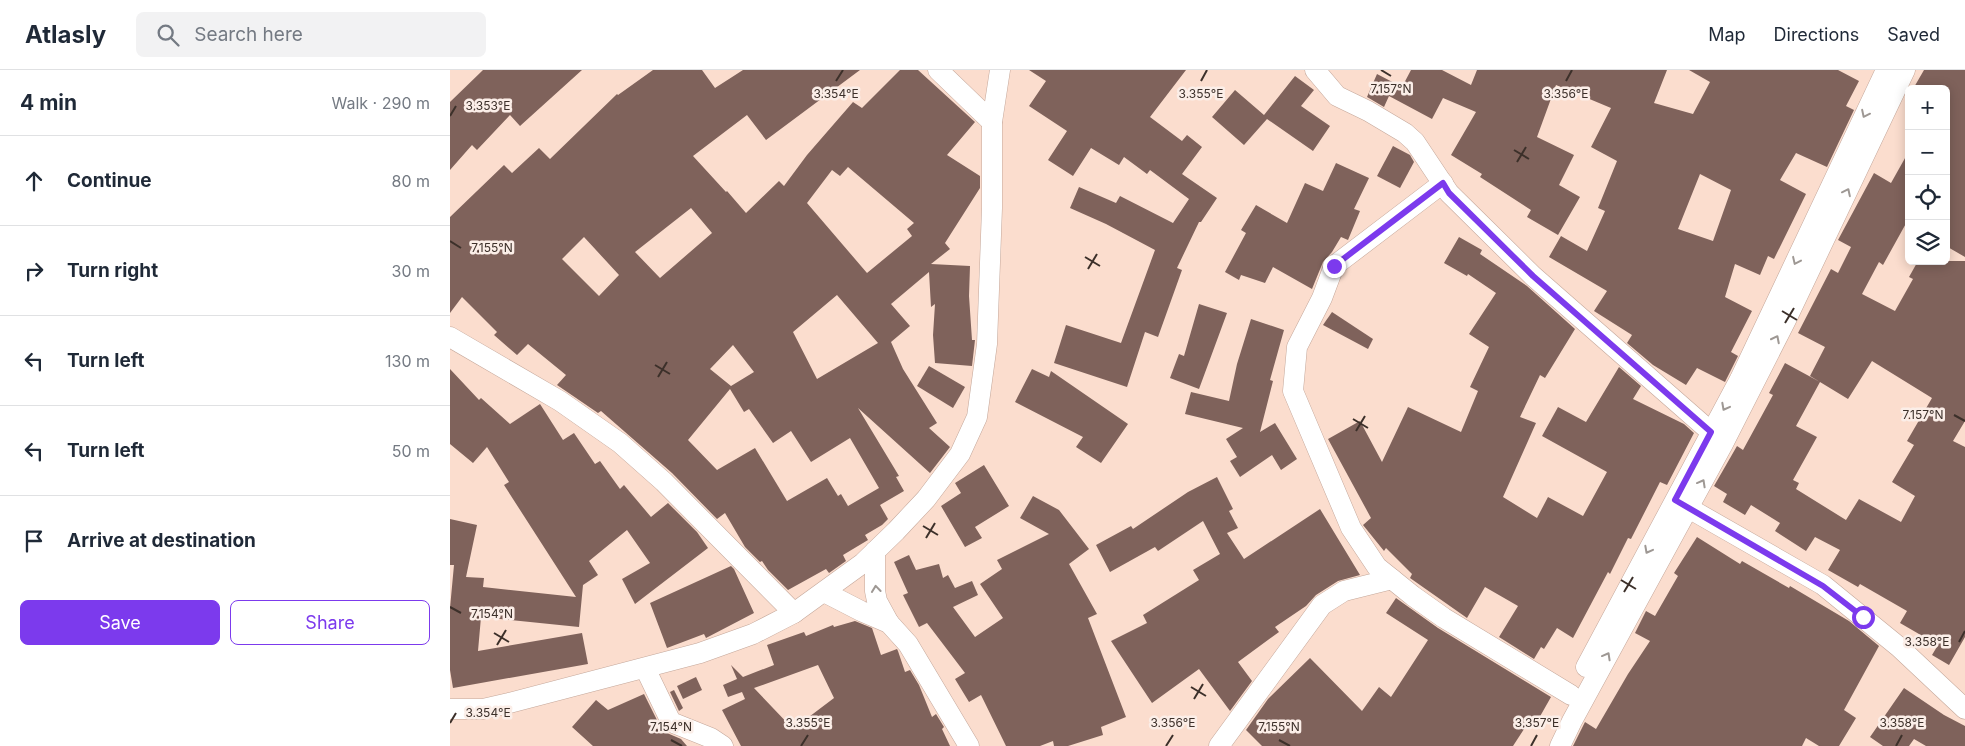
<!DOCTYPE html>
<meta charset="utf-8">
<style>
:root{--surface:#fff;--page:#f2f2f3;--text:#1f2937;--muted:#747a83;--line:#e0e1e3;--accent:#7c3aed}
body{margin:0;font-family:Inter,sans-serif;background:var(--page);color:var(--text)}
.controls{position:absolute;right:15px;top:15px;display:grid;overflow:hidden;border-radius:8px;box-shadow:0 2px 12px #0003}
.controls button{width:45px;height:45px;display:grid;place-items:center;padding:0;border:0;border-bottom:1px solid var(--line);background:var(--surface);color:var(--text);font:25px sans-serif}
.stop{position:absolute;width:15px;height:15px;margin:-11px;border:4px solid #7c3aed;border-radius:50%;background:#fff}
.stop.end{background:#7c3aed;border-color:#fff;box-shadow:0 1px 5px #0008}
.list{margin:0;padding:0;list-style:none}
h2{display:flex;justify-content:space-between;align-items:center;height:65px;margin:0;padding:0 20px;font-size:21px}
h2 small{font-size:16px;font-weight:400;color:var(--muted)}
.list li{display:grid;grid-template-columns:32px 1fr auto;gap:15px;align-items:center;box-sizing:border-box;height:90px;padding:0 20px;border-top:1px solid var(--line)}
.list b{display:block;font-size:19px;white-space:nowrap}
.list em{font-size:16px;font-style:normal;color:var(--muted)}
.actions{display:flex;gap:10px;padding:15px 20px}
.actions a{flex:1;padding:11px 0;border:1px solid var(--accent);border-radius:8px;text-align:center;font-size:18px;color:var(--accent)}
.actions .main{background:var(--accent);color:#fff}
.icon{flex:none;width:28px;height:28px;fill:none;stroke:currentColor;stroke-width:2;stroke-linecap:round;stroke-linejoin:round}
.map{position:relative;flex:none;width:1515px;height:676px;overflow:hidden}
header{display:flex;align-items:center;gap:30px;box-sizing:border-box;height:70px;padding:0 25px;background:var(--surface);border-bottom:1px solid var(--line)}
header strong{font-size:24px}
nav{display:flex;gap:28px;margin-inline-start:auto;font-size:18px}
.search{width:350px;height:45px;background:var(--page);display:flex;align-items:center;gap:12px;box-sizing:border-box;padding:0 18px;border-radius:8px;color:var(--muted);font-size:19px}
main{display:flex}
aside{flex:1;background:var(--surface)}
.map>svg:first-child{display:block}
.building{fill:#7f625b;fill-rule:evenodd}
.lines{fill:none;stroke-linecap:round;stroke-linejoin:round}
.minor-casing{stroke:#c4a79a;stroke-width:21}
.minor{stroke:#fff;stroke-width:20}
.oneway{stroke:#9e9894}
.route{stroke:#7c3aed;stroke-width:6}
.ticks{fill:none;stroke:#3c302a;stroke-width:2}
.ticks-label{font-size:12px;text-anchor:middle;fill:#3c302a;stroke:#fbeee8;stroke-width:5;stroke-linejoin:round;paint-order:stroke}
</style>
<header>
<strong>Atlasly</strong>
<div class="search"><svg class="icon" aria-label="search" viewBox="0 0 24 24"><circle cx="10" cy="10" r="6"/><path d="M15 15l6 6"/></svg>Search here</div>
<nav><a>Map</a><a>Directions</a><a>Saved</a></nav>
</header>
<main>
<aside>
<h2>4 min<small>Walk · 290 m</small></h2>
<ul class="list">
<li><svg class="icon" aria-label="ahead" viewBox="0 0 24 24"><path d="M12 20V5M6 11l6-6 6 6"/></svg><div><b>Continue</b></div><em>80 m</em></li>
<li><svg class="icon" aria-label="right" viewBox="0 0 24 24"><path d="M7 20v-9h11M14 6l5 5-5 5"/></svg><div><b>Turn right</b></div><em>30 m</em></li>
<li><svg class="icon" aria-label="left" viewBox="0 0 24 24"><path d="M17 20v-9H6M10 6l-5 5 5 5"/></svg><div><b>Turn left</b></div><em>130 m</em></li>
<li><svg class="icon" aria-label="left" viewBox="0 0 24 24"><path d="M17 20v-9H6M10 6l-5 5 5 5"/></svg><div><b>Turn left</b></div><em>50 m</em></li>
<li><svg class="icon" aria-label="arrive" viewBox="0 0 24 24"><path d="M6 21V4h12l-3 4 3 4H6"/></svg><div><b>Arrive at destination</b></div></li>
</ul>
<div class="actions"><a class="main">Save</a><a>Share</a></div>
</aside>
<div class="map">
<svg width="1515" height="676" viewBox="0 0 1515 676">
<rect width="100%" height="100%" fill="#fbddce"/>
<g class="building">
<polygon points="33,0 132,0 70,56 60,45 27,80 22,75 0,100 0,32"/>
<path d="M 203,0 L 252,0 L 265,18 L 293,0 L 410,0 L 316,70 L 297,45 L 243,86 L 276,122 L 277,121 L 296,143 L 329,111 L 334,116 L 357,85 L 403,32 L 412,38 L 450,0 L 468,0 L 525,52 L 497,85 L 530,106 L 530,118 L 495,173 L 500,179 L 481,194 L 520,196 L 519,226 L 522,270 L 525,270 L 522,296 L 485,293 L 483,265 L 485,234 L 481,237 L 479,202 L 441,234 L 460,256 L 441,272 L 453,299 L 487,353 L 479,358 L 500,377 L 480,403 L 408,338 L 449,406 L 446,407 L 454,421 L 430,435 L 438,449 L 432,455 L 415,465 L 418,470 L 393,485 L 396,491 L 379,503 L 376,499 L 338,520 L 318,500 L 312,491 L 310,492 L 295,477 L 275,443 L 267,449 L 222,403 L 151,341 L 148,343 L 107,315 L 116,305 L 78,274 L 67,285 L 44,265 L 47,262 L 12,227 L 0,243 L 0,147 L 54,95 L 62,103 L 89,78 L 100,89 L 167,24 L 168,25 ZM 398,97 L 464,153 L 457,159 L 462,166 L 417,203 L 357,133 L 382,100 L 390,106 ZM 241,138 L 262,163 L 210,208 L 185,182 ZM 134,167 L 169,205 L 149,226 L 112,189 ZM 387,225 L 428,273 L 367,309 L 343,262 ZM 283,275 L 304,302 L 281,316 L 260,299 ZM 280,319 L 294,342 L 299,339 L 323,373 L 341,361 L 361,392 L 400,368 L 429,418 L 398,436 L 391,424 L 388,426 L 377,408 L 337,431 L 305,378 L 267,400 L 238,370 Z"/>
<polygon points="579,0 736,0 700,47 732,71 737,65 752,77 732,104 767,128 751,152 749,152 727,198 732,200 708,267 695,262 677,317 604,293 616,255 671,273 705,180 656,154 620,138 629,117 666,133 670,126 723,153 739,129 700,100 697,104 674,87 669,95 641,78 623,106 598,90 617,61 579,36 596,11"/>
<path d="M 961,0 L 992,0 L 1021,15 L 1027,0 L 1217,0 L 1204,33 L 1243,44 L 1260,12 L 1239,0 L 1388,0 L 1409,11 L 1396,36 L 1404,40 L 1377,97 L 1346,83 L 1330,110 L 1356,124 L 1324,189 L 1318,186 L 1310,205 L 1285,194 L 1275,227 L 1302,241 L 1281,282 L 1288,286 L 1275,312 L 1247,298 L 1236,315 L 1203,295 L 1177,273 L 1182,265 L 1144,241 L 1157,221 L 1099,187 L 1111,166 L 1137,181 L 1155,141 L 1148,138 L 1167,91 L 1141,77 L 1161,38 L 1106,15 L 1087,67 L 1124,85 L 1109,115 L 1130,127 L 1108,165 L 1077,147 L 1081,140 L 1030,107 L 1032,104 L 1001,85 L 1026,42 L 993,28 L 982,49 L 939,26 L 934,37 L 917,27 L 927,4 L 952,17 ZM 1250,104 L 1281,120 L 1263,171 L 1228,159 Z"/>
<polygon points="1474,0 1515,0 1515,187 1496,176 1496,19 1463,19"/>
<polygon points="845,6 864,20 851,36 880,56 863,81 817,49 794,75 762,47 785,20 814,45"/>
<polygon points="943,76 960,85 964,92 950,118 927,106"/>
<path d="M 1459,81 L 1459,148 L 1433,195 L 1429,192 L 1412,224 L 1445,241 L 1463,209 L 1459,207 L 1468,191 L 1515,191 L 1515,351 L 1503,371 L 1515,377 L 1515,567 L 1499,595 L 1482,585 L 1488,575 L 1450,553 L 1457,541 L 1410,514 L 1408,517 L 1378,500 L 1390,480 L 1365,467 L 1356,481 L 1325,461 L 1330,453 L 1301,435 L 1295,445 L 1273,432 L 1277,424 L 1264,416 L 1287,376 L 1293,380 L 1323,325 L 1319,323 L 1335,293 L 1370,312 L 1360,306 L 1375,277 L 1348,263 L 1381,199 L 1388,203 L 1401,177 L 1388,170 L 1424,103 L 1441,113 ZM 1422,291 L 1482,328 L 1457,371 L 1464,375 L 1442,412 L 1465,426 L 1451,452 L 1409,429 L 1396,450 L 1346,419 L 1349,413 L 1343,410 L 1367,367 L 1346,356 L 1370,312 L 1398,329 Z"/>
<polygon points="886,93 919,108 904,139 910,141 898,170 891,167 882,182 873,192 862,219 823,197 815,213 791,205 789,210 775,202 796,163 791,160 806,135 837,153 855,113 873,121"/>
<polygon points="1009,167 1032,180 1030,184 1077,216 1125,259 1095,308 1090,305 1070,347 1086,353 1053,427 1087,448 1098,427 1133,446 1157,402 1092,366 1108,337 1136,352 1169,297 1191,316 1183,329 1234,354 1244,363 1217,415 1210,412 1181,469 1178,468 1160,504 1158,502 1123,568 1107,558 1094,579 1091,577 1084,589 1049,567 1068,536 1035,517 1017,548 960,508 962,504 936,478 934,481 913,455 921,448 878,369 910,351 932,392 958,337 1011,362 1028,321 1020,317 1039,277 1019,264 1046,223 1018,204 1017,206 994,193"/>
<polygon points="749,234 777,243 749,319 720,308 729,284 734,286"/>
<polygon points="882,242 923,269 918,279 873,255"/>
<polygon points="801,249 834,260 820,310 823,311 810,362 825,353 847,389 831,400 822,385 790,407 780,391 787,387 776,369 793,358 735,344 741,322 779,331 787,294"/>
<polygon points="479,296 515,317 503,338 467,316"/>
<polygon points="0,299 29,330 31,328 60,354 90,334 113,370 124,363 145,394 150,391 170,419 174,415 201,447 218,433 247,462 258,478 185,534 172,509 200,493 177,460 139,491 148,505 133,515 129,557 31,547 28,581 132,563 138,594 3,618 0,600 0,538 4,495 0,495 0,449 27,455 16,507 34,508 33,517 126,527 54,415 59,412 37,377 23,393 0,374"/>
<polygon points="582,299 599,307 601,301 678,354 651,393 626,377 633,367 565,332"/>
<polygon points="534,395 559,436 525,457 532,468 515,477 491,436 511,423 505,413"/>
<polygon points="767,407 783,439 779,441 788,458 777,463 794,489 870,439 910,505 888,511 866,525 856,536 825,557 829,562 788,592 802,611 780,641 749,599 702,633 661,571 697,553 693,545 749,510 743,500 770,484 753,451 708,481 705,477 660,502 646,475 681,456 683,459 738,422"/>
<polygon points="583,426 609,440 639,479 619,494 647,544 638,548 676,647 651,657 653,665 618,676 604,676 603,671 590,676 556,676 531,625 519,632 505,609 515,603 477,553 469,557 453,525 458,523 444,492 459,485 466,500 489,494 493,508 498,505 505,518 522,511 528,525 503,537 525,567 553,548 530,514 552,499 547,490 599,464 570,448"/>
<polygon points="1247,467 1290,494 1292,491 1339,518 1340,516 1399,551 1429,576 1394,640 1406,648 1389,676 1369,676 1356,668 1352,676 1123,676 1135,652 1146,659 1178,604 1200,571 1185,563 1196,541 1205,546 1228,506 1224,503"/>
<polygon points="281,496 284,499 304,543 256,568 254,564 217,578 200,533"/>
<polygon points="946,528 988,558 1101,627 1084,657 1078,653 1063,676 812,676 796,660 818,629 860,588 912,641 929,617 941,627 978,570 936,543"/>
<path d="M 405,551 L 422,558 L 431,585 L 447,579 L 448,581 L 455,602 L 460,600 L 469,615 L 482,647 L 486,644 L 494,657 L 492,659 L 500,676 L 291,676 L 272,640 L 295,629 L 292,622 L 278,627 L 273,615 L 287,609 L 281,595 L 293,607 L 324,595 L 317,575 L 354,562 L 356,566 L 383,555 L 384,557 ZM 368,595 L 384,628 L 343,659 L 304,618 Z"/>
<polygon points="246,607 252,620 233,629 227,616"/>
<polygon points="1454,618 1494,645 1515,656 1515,676 1476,676 1464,669 1459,676 1433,676 1420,667"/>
<polygon points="224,620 233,638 229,641 220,622"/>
<polygon points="194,624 211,658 217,663 231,669 237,676 143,676 122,657 146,630 158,640"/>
</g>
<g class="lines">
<defs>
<g id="minor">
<polyline points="488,0 542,52"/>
<polyline points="865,0 887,26 918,41 955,63 965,72 999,123 1083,206 1261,362"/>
<polyline points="993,113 884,196 872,228 847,277 843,321 901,458 927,497 963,526 994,548 1121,625"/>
<polyline points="0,267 110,331 170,373 214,412 344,543"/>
<polyline points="1228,432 1373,515 1449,577 1515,639"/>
<polyline points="425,481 425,521 427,531 439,553"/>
<polyline points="374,522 411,541 439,553 458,574 519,676"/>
<polyline points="1136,597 1290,309 1436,0"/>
<polyline points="195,598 221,652 261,668 273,676"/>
<polyline points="0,639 33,639 59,633 250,583 303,564 344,543 413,493 446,461 476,429 510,384 527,347 537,274 542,138 542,52 550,0"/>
<polyline points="769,676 872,535 894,521 942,509"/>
<polyline points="1110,676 1122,651 1273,374 1336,250 1455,0"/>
</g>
</defs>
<use href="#minor" class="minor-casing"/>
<use href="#minor" class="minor"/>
</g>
<defs><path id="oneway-chevron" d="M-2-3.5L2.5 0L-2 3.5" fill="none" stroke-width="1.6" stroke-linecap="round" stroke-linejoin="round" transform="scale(1.25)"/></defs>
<g class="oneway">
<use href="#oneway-chevron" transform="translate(1415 44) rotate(116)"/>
<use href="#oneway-chevron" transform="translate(1397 122) rotate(-64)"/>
<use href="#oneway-chevron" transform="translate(1346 191) rotate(115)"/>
<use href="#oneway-chevron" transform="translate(1326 269) rotate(-63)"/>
<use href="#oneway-chevron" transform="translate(1275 337) rotate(118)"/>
<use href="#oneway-chevron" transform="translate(1252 413) rotate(-61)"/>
<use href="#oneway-chevron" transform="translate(1198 480) rotate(118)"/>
<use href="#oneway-chevron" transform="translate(426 519) rotate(-96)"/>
<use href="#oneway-chevron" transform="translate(1157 586) rotate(-61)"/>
</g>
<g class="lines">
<polyline class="route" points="884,196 993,113 999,123 1083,206 1261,362 1225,430 1373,516 1413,547"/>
</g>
<path class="ticks" d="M 931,0 L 941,6M 386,11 L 393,0M 751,11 L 757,0M 1116,11 L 1122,0M 0,46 L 6,36M 1064,80 L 1079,89M 1067,92 L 1076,77M 0,171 L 11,178M 635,187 L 650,196M 638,199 L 647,184M 1332,241 L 1347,250M 1335,253 L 1344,238M 205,295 L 220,304M 208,307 L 217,292M 1504,345 L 1515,351M 903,349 L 918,358M 906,361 L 915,346M 473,456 L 488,465M 476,468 L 485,453M 1171,510 L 1186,519M 1174,522 L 1183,507M 0,537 L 11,543M 44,563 L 59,572M 1509,572 L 1515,561M 47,575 L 56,560M 741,617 L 756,626M 744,629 L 753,614M 0,653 L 6,643M 221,670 L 232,676M 829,670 L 840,676M 351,676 L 358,665M 716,676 L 723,665M 1081,676 L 1087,665M 1446,676 L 1452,665"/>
<g class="ticks-label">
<text x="941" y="23">7.157°N</text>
<text x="386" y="28">3.354°E</text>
<text x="751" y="28">3.355°E</text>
<text x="1116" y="28">3.356°E</text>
<text x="38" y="40">3.353°E</text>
<text x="42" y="182">7.155°N</text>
<text x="1473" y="349">7.157°N</text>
<text x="42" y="548">7.154°N</text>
<text x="1477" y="576">3.358°E</text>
<text x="38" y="647">3.354°E</text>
<text x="358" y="657">3.355°E</text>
<text x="723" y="657">3.356°E</text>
<text x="1087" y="657">3.357°E</text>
<text x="1452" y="657">3.358°E</text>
<text x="221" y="661">7.154°N</text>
<text x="829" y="661">7.155°N</text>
</g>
</svg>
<div class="controls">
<button>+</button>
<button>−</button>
<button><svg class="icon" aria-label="locate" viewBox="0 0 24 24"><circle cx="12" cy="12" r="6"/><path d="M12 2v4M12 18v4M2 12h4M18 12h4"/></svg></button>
<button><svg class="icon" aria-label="layers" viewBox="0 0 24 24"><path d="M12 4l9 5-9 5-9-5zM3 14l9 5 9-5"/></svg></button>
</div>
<div class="stop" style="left:1413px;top:547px"></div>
<div class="stop end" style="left:884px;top:196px"></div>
</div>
</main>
